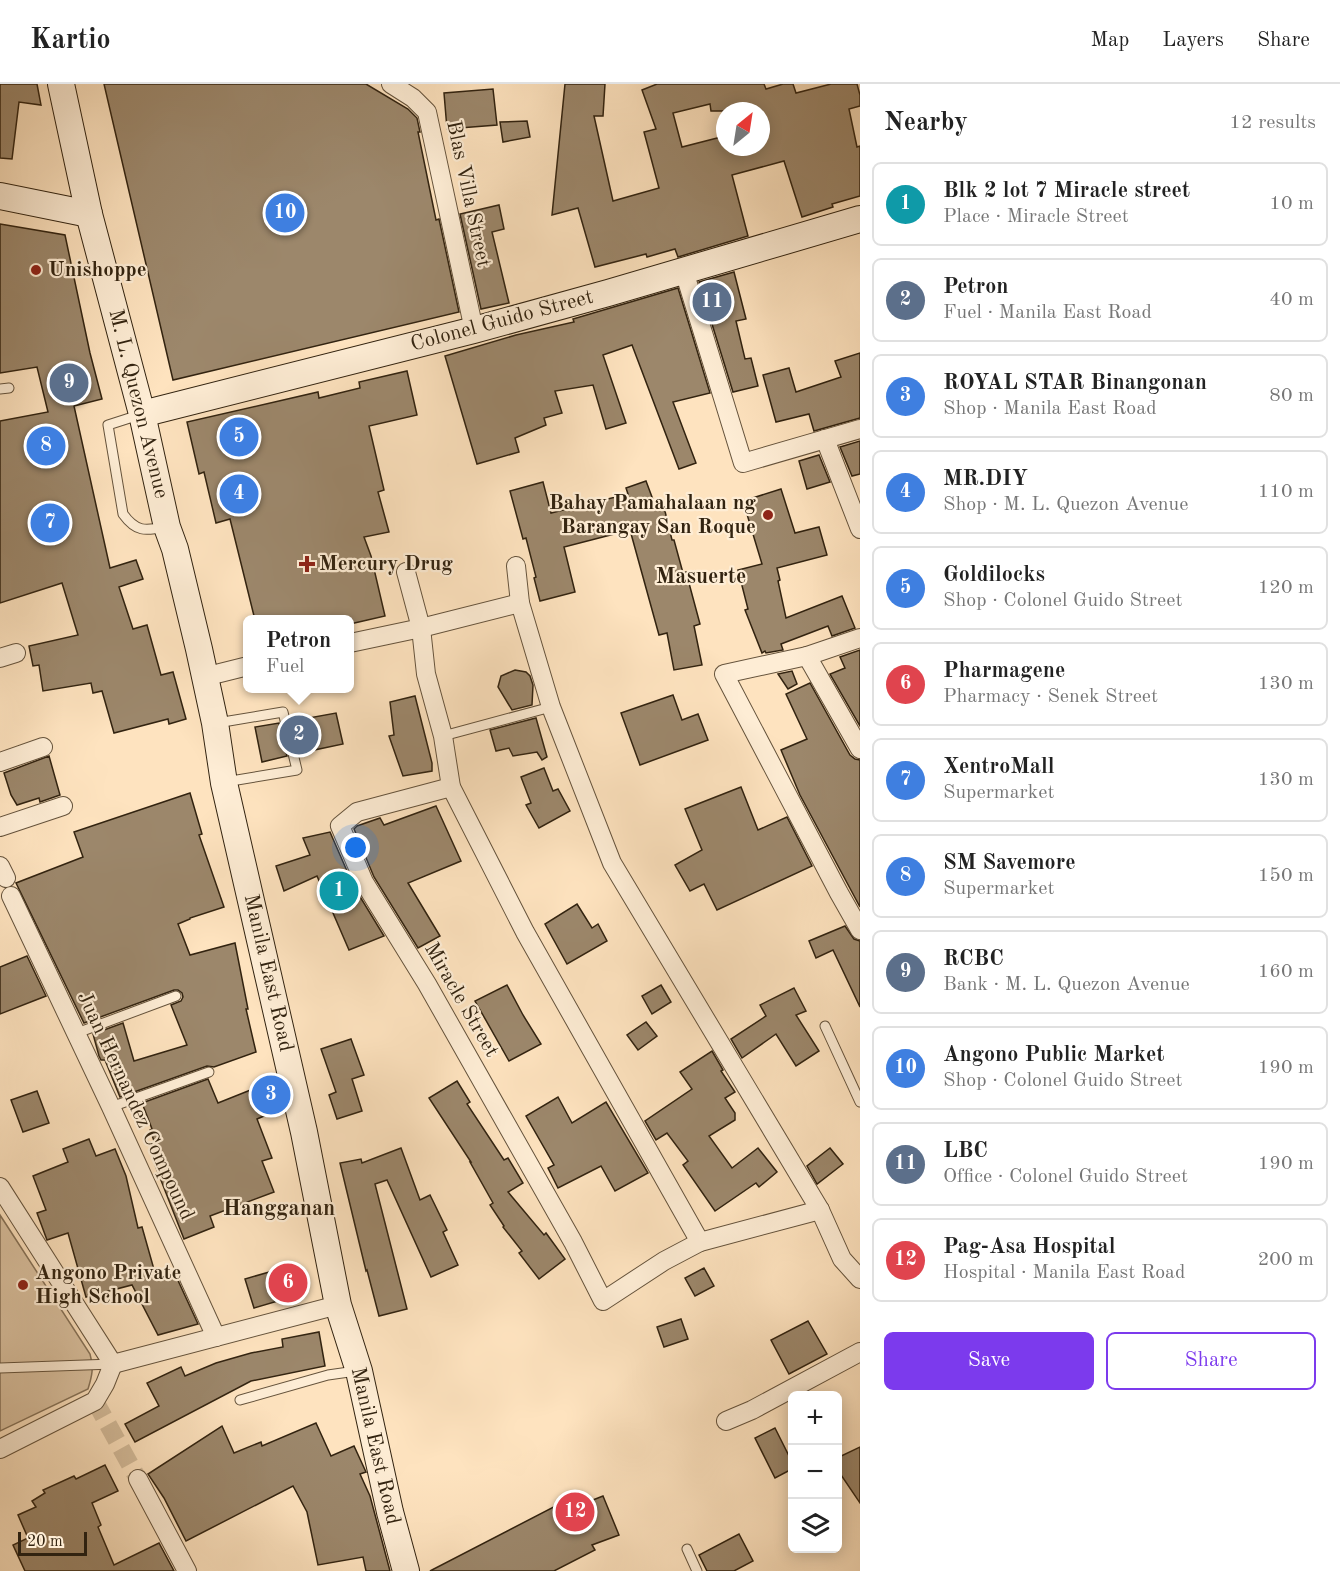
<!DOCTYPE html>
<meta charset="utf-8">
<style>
:root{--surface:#fff;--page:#f2f2f2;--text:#222;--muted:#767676;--line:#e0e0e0;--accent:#7c3aed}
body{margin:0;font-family:"Old Standard TT",serif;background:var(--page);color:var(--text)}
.controls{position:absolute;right:18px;bottom:18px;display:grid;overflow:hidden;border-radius:9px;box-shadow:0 3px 15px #0003}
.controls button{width:54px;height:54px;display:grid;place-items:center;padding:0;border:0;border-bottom:2px solid var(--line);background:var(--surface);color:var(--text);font:30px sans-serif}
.compass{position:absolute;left:716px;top:18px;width:54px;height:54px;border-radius:50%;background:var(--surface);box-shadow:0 3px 15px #0003;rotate:30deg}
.scale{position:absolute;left:18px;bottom:15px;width:69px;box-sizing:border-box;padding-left:6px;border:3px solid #322310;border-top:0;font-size:16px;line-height:21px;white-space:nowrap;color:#322310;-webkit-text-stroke:4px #feedd5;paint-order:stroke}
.you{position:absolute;left:356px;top:764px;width:21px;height:21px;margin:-15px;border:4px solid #fff;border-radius:50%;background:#1a73e8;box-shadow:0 0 0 9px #1a73e833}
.badge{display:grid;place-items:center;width:39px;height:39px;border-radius:50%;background:var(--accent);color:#fff;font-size:20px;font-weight:700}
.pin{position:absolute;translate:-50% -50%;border:3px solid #fff;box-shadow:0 2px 6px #0006}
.popup{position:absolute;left:243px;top:531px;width:111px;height:78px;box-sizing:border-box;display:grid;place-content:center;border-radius:9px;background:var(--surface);filter:drop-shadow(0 2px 4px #0005);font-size:20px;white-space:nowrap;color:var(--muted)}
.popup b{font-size:22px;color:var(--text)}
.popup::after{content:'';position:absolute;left:50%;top:100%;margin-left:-12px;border:12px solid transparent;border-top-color:var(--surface)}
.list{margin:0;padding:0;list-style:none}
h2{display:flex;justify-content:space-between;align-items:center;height:78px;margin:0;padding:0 24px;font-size:26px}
h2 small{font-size:20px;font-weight:400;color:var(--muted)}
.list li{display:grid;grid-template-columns:39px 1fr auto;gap:18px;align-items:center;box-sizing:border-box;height:84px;margin:0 12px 12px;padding:0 12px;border:2px solid var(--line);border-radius:9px}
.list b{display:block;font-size:22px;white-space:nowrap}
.list p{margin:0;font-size:20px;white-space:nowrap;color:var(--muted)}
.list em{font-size:20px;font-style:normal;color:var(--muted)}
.actions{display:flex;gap:12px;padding:18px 24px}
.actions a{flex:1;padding:14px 0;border:2px solid var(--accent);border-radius:9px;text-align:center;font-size:21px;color:var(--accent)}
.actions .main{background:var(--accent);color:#fff}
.icon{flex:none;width:33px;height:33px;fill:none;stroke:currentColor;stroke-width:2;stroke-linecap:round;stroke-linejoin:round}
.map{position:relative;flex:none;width:860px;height:1487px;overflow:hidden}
header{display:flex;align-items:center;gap:36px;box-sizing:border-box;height:84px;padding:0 30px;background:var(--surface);border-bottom:2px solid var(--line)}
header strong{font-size:28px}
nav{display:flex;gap:33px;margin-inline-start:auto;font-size:21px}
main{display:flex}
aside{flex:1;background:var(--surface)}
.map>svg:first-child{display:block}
.green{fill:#dbc2a1;stroke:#867258;stroke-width:1.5}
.building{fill:#9c876b;stroke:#322310;stroke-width:1.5;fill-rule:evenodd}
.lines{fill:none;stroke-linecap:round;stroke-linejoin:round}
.street-tunnel{stroke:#d5bd9c;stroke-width:18;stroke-dasharray:18 9;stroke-linecap:butt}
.lane-casing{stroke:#65533c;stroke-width:11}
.street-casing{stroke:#65533c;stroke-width:20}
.secondary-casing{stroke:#322310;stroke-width:28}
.lane{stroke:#feedd5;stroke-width:9}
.street{stroke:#feedd5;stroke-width:18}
.secondary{stroke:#feedd5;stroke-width:26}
.poi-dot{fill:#8f2418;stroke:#feedd5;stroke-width:2}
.labels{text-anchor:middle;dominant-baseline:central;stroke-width:4.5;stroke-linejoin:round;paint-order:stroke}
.street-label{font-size:21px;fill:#322310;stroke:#feedd5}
.poi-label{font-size:21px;font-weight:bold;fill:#322310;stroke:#feedd5;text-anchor:start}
.neighbourhood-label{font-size:22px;font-weight:bold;fill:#322310;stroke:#feedd5}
</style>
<header>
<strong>Kartio</strong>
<nav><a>Map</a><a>Layers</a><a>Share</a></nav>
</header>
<main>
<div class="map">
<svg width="860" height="1487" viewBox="0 0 860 1487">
<rect width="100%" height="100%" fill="#fee3bf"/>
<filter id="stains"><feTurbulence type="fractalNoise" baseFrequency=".00333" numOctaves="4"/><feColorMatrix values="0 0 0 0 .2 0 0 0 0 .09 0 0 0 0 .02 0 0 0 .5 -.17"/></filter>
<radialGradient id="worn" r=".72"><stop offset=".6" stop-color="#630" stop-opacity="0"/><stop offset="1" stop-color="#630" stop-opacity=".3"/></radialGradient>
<path class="green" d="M 0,1131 L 90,1270 C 94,1284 92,1292 88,1305 L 0,1347 Z"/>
<g class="building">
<polygon points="0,0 37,0 41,21 19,18 12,75 0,74"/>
<polygon points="104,0 366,0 408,25 417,34 420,48 418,48 436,136 439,135 459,228 173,296"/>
<path d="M 565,0 L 605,0 L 603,32 L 594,32 L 613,117 L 659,104 L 644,48 L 656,45 L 642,6 L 657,0 L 764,0 L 766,5 L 783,0 L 793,0 L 796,9 L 831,0 L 857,0 L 860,11 L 860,22 L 849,25 L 857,63 L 860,62 L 860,112 L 832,120 L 833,123 L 802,133 L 784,77 L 732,91 L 748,152 L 678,173 L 675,165 L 647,173 L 646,170 L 595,183 L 578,124 L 552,131 ZM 710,20 L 711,27 L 761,27 L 761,63 L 725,63 L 725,52 L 682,63 L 673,29 Z"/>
<polygon points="493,5 497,41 447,45 444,9"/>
<polygon points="527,37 530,53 503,58 500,38"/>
<polygon points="499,121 504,145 492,148 509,219 481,225 460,130"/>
<polygon points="0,140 65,151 90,269 102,315 74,322 110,484 136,476 143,495 119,503 133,545 147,541 161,591 173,588 186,635 169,640 168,635 114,649 102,607 93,609 91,599 43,607 39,581 33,582 29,562 78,551 62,499 0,519 0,337 48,328 37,283 0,289"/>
<polygon points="734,188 746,235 736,237 745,275 751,274 758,302 733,308 699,198"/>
<polygon points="678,204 710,309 673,318 696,379 679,385 632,261 603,271 626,339 606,345 593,301 555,307 562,329 544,334 546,341 515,354 519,368 477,380 445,272 516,251 574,238 573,235"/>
<polygon points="860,269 860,334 814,347 809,330 776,338 763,291 789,284 796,308 841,293 835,277"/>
<polygon points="407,287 417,331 369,342 384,406 378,408 389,448 364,453 371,472 385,532 350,540 350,536 255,536 230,435 216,439 204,388 199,390 187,338 318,308 319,314 360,304 359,298"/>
<polygon points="860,357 860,390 852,392 840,363"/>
<polygon points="819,371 830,398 807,405 799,377"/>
<polygon points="646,397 655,421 663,419 672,456 674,456 683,489 686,488 700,540 694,542 702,581 674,586 667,549 659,551 630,446 564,463 575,508 540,517 534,494 536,493 526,454 523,455 510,407 543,398 551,429 628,410 626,404"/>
<polygon points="781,405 795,449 819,443 827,471 777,484 780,496 778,497 786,534 842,512 855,544 832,552 828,542 781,560 783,566 766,569 765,567 762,569 745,526 748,525 738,486 762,480 743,417"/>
<polygon points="860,566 860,642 830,590 845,584 840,573"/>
<polygon points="515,586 526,588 530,592 533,601 532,621 512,626 498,603 501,592"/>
<polygon points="792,587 797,600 788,605 778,590"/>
<polygon points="810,599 850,671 855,675 860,676 860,823 800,711 781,666 807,655 786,610"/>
<polygon points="673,611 682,636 698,630 708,656 640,681 621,629"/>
<polygon points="415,612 432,679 432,687 403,692 389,652 394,651 390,618"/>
<polygon points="336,629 343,660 300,669 292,637"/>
<polygon points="536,634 547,673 542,676 537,668 513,672 509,664 496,667 490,646"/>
<polygon points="279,639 287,672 262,678 255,643"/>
<polygon points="49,672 60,711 40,718 39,714 17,721 11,711 4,689"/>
<polygon points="544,684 553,707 558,705 570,727 539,744 526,721 531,719 521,693"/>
<polygon points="741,703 758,746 787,733 812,782 717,826 704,800 690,807 675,781 702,766 685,725"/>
<polygon points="190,709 202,750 199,751 224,823 190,834 190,835 178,840 190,871 235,859 248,925 246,925 256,968 214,983 207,982 120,1013 105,976 101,976 99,972 93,950 123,939 134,977 187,961 171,921 181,917 183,913 182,909 178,906 174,906 84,939 16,799 83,773 74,748"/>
<polygon points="436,722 461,777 408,799 440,852 418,864 374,793 354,745 357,742 380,734 384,741"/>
<polygon points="330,748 354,803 384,852 349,866 317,792 284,807 276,782 310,771 303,754"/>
<polygon points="577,820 592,844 598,840 607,857 567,880 545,840"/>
<polygon points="845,842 854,855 860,857 860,923 833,866 816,874 809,857"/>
<polygon points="27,872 46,912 0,930 0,883"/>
<polygon points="507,901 523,931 541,960 509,977 475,917"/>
<polygon points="661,901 671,918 652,930 642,912"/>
<polygon points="794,904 806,927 796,931 819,967 796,982 776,950 742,974 731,955 766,932 760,921"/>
<polygon points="646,938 657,952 638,966 627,951"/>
<polygon points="351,955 364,991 352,995 362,1027 337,1035 329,1011 336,1008 321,965"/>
<polygon points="712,967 723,986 721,987 735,1008 725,1014 735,1029 735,1036 709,1052 732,1084 758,1064 777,1088 759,1103 756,1099 715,1127 683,1081 688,1077 667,1049 656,1056 645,1037 692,1005 680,988"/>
<polygon points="208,995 218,1019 253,1005 264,1032 257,1035 272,1074 262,1077 274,1108 210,1132 214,1143 184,1155 155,1081 162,1078 150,1046 152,1045 142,1019"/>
<polygon points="457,997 470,1018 467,1020 504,1076 508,1074 523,1099 508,1108 544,1151 546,1149 565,1175 539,1195 519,1169 522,1167 503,1143 504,1142 490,1121 493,1119 470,1078 471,1078 429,1014"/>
<polygon points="37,1007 49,1039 23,1048 11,1016"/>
<polygon points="558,1013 572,1039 606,1018 648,1089 615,1107 601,1082 558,1104 548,1084 554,1081 526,1032"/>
<polygon points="89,1055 96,1072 115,1065 126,1092 138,1144 142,1143 157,1196 175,1190 198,1240 158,1251 132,1201 86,1213 68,1149 47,1156 37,1129 46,1126 33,1092 68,1078 63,1065"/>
<polygon points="401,1064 420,1116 430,1111 447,1146 443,1148 458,1181 431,1193 387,1096 375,1100 407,1225 379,1232 367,1186 366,1187 340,1079 361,1075 362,1079"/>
<polygon points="830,1064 843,1080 817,1100 807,1082"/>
<polygon points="297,1180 305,1209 254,1224 245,1195"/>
<polygon points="704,1184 714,1202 695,1212 685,1194"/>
<polygon points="681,1235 688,1255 664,1263 657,1243"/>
<polygon points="808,1237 827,1270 789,1290 771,1256"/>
<polygon points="319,1248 325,1282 251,1297 135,1358 125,1340 159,1322 147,1299 181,1283 185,1292 216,1279 251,1269 283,1263 282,1255"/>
<polygon points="316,1339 331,1372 354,1362 366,1388 360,1390 370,1412 390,1487 366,1487 363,1473 318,1481 307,1428 293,1402 186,1457 164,1414 148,1390 222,1342 234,1369 261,1358 262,1362"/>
<polygon points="775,1344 792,1378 792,1385 775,1394 755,1354"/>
<polygon points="860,1363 860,1419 837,1385 837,1374"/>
<polygon points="105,1381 118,1407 92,1419 101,1441 98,1443 114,1481 159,1459 174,1487 25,1487 13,1461 28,1454 18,1431 36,1423 32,1417 45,1409 43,1406 74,1392 76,1395"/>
<polygon points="603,1412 619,1451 592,1461 595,1466 554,1487 430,1487 571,1414 575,1423"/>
<polygon points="739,1450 753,1477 734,1487 707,1487 699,1471"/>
</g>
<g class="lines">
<polyline class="street-tunnel" points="95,1317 138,1395"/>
<defs>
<g id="lane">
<polyline points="0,305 9,304"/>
<path d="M 139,331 L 108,341 L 123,430 C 136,448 145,447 165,443"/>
<polyline points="217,639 283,628 297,686 225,698"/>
<polyline points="443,652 551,623"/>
<polyline points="825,942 860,1018"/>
<polyline points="77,949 176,912"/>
<polyline points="111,1023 209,988"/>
<polyline points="0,1284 113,1280"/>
<polyline points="240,1316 328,1291 356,1287"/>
<polyline points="687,1465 697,1487"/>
</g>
<g id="street">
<polyline points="391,0 413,14 427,28 474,246"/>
<polyline points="684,187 743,379 860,345"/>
<polyline points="825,355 860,445"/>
<polyline points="516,482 520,519 551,623 612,779 820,1126 842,1175 860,1195"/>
<polyline points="406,488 421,544 426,590 443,652 451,703 525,848 700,1158"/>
<polyline points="860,554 807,572 724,590 839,809 860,846"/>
<polyline points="350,559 421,544 520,519"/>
<polyline points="807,572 860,665"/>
<polyline points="0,574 16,569"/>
<polyline points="204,593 248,582"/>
<polyline points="0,678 43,663"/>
<polyline points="451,703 357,728 340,742 364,798 427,900 573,1158 603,1217 664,1177 700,1158 820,1126"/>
<polyline points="0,743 63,722"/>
<polyline points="0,782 6,794"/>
<polyline points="11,812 111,1023 216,1253"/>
<polyline points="0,1103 113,1280"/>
<polyline points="113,1280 338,1221"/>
<polyline points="726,1337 752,1326 860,1268"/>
<polyline points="0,1365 95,1317 105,1300 113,1280"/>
<polyline points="138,1395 187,1487"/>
</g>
<g id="secondary">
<polyline points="61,0 89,130 142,330 167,443 175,465 199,565 215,639 224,699 304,1048 338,1221 359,1287 390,1428 406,1487"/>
<polyline points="0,112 89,130"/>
<polyline points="142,330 474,246 608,209 860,135"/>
</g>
</defs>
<use href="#lane" class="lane-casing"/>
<use href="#street" class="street-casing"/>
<use href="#secondary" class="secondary-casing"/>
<use href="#lane" class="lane"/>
<use href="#street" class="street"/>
<use href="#secondary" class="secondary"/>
</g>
<g class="poi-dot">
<circle cx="36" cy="186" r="6"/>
<circle cx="768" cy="431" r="6"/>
<path d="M304 471h6v6h6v6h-6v6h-6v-6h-6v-6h6z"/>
<circle cx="23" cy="1201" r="6"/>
</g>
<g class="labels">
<g class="street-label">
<text transform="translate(468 110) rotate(78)">Blas Villa Street</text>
<text transform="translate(502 237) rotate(-15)">Colonel Guido Street</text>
<text transform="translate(138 320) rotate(76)">M. L. Quezon Avenue</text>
<text transform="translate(268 889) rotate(77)">Manila East Road</text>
<text transform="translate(461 916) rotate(60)">Miracle Street</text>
<text transform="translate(135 1022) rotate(65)">Juan Hernandez Compound</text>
<text transform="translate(375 1362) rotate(77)">Manila East Road</text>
</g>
<g class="poi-label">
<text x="48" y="186">Unishoppe</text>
<text x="756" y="419" text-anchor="end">Bahay Pamahalaan ng<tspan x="756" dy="24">Barangay San Roque</tspan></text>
<text x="319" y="480">Mercury Drug</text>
<text x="35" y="1189">Angono Private<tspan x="35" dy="24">High School</tspan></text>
</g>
<g class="neighbourhood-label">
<text x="701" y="493">Masuerte</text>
<text x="279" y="1125">Hangganan</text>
</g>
</g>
<rect width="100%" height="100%" filter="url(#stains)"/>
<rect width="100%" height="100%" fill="url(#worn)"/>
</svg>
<div class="controls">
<button>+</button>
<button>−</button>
<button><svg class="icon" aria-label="layers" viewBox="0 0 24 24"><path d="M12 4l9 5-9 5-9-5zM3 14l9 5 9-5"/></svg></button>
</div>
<svg class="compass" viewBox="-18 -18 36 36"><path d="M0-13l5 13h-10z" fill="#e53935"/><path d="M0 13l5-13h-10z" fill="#767676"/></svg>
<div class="scale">20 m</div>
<div class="you"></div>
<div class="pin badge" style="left:339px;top:807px;background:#0f9aa8">1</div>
<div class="pin badge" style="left:299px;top:651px;background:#5c6f8a">2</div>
<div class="popup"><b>Petron</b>Fuel</div>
<div class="pin badge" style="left:271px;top:1011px;background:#3f7fe0">3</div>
<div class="pin badge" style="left:239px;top:410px;background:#3f7fe0">4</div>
<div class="pin badge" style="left:239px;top:353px;background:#3f7fe0">5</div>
<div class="pin badge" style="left:288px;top:1199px;background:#e0444e">6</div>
<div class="pin badge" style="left:50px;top:439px;background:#3f7fe0">7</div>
<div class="pin badge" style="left:46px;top:362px;background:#3f7fe0">8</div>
<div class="pin badge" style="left:69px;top:299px;background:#5c6f8a">9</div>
<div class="pin badge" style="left:285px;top:129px;background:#3f7fe0">10</div>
<div class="pin badge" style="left:712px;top:218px;background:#5c6f8a">11</div>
<div class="pin badge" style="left:575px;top:1428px;background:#e0444e">12</div>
</div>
<aside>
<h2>Nearby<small>12 results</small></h2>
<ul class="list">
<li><span class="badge" style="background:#0f9aa8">1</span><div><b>Blk 2 lot 7 Miracle street</b><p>Place · Miracle Street</p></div><em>10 m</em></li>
<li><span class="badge" style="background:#5c6f8a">2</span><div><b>Petron</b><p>Fuel · Manila East Road</p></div><em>40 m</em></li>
<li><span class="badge" style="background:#3f7fe0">3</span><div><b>ROYAL STAR Binangonan</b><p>Shop · Manila East Road</p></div><em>80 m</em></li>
<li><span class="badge" style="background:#3f7fe0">4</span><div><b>MR.DIY</b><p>Shop · M. L. Quezon Avenue</p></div><em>110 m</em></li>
<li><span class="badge" style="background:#3f7fe0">5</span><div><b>Goldilocks</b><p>Shop · Colonel Guido Street</p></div><em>120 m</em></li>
<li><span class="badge" style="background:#e0444e">6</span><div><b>Pharmagene</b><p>Pharmacy · Senek Street</p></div><em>130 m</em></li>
<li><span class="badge" style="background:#3f7fe0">7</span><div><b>XentroMall</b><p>Supermarket</p></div><em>130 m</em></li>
<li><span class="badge" style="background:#3f7fe0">8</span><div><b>SM Savemore</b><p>Supermarket</p></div><em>150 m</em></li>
<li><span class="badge" style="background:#5c6f8a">9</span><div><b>RCBC</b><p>Bank · M. L. Quezon Avenue</p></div><em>160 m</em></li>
<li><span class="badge" style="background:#3f7fe0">10</span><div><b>Angono Public Market</b><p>Shop · Colonel Guido Street</p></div><em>190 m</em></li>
<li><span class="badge" style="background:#5c6f8a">11</span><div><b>LBC</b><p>Office · Colonel Guido Street</p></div><em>190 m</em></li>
<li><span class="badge" style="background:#e0444e">12</span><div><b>Pag-Asa Hospital</b><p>Hospital · Manila East Road</p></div><em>200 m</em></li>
</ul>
<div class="actions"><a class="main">Save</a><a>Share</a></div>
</aside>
</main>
